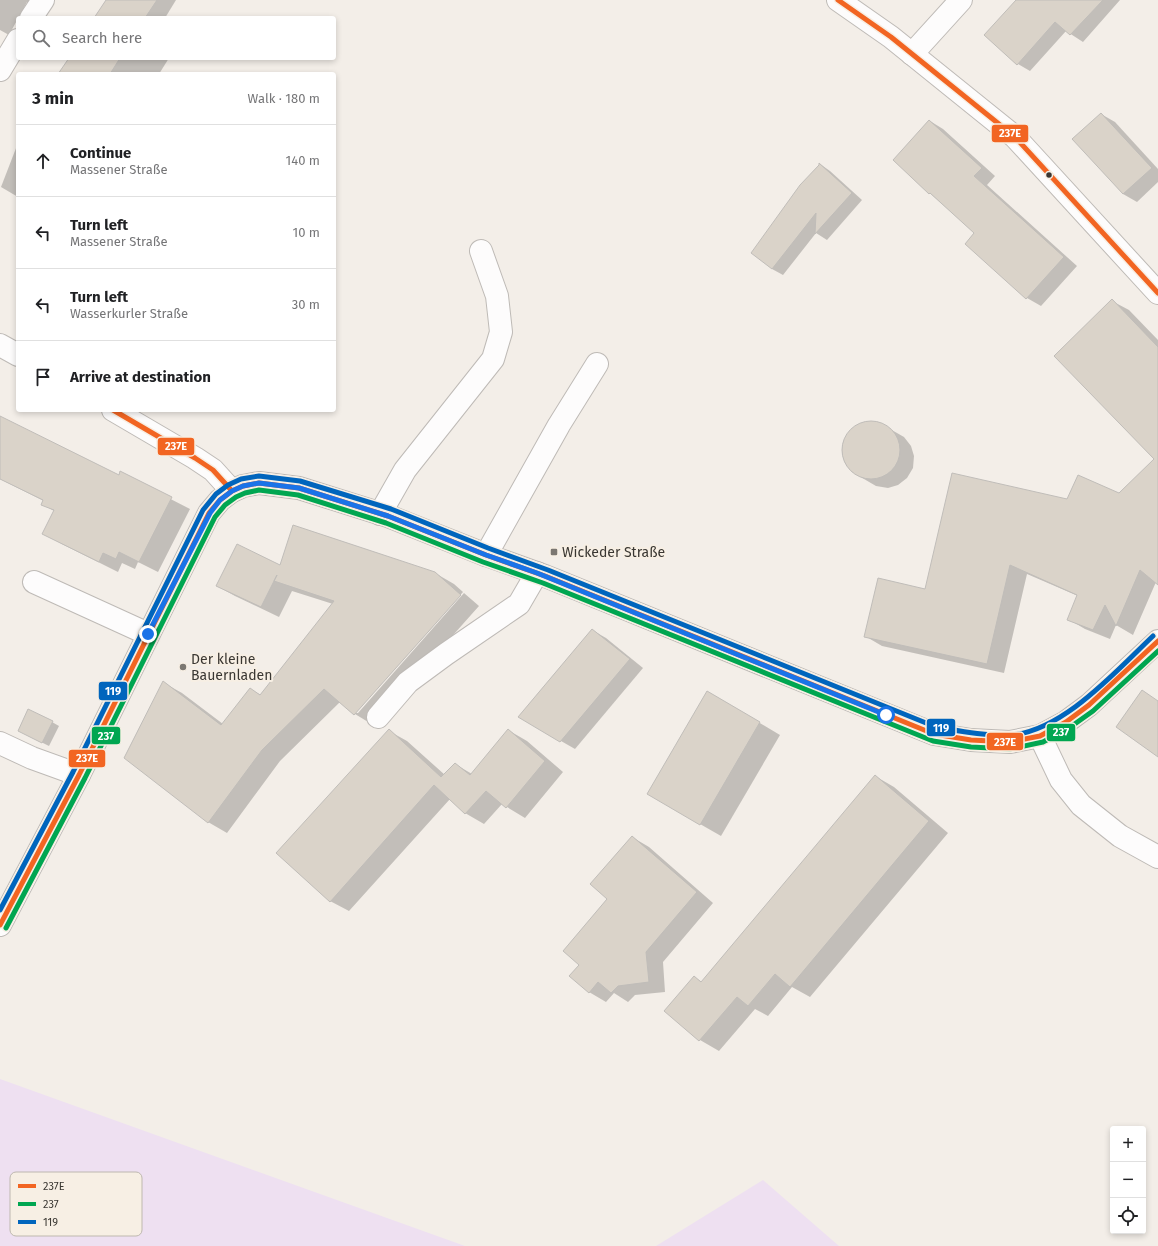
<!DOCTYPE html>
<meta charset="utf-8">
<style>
:root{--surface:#fff;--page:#f2f2f2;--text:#202124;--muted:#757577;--line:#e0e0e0}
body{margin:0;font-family:"Fira Sans",sans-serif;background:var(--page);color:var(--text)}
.controls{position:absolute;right:12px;bottom:12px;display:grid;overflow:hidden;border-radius:4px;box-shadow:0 2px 6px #0003}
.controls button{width:36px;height:36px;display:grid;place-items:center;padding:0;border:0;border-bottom:1px solid var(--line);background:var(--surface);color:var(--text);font:20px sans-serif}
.stop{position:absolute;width:12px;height:12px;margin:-9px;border:3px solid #1a73e8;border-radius:50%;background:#fff}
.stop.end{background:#1a73e8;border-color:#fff;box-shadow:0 1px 4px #0008}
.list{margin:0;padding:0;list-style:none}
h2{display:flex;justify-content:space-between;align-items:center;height:52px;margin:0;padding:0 16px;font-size:17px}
h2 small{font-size:13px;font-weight:400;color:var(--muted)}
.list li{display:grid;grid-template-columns:26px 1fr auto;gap:12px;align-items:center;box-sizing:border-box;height:72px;padding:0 16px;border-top:1px solid var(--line)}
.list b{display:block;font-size:15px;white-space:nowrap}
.list p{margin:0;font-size:13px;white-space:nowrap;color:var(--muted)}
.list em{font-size:13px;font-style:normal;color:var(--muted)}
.icon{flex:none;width:22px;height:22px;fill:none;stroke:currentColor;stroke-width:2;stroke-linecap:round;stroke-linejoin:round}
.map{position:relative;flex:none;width:1158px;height:1246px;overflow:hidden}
.search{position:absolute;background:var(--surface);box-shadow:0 2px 6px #0003;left:16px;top:16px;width:320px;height:44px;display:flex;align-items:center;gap:10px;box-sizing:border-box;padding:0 14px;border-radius:4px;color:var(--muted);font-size:15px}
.panel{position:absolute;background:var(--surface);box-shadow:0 2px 6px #0003;left:16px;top:72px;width:320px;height:340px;border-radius:4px}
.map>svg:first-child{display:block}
.green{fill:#eee0f1}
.shadow{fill:#0003}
.building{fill:#dad3c9;stroke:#c0bdb9}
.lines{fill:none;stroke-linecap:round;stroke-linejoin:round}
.minor-casing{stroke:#bebab6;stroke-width:24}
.major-casing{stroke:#bebab6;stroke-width:24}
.minor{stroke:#fdfcfc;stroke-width:22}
.major{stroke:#fdfcfc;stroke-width:22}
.bus-1-casing{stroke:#f7efe4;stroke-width:8}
.bus-2-casing{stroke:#f7efe4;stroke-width:8}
.bus-3-casing{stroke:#f7efe4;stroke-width:8}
.bus-1{stroke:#f26522;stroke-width:5}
.bus-2{stroke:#00a651;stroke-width:5}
.bus-3{stroke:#0065bd;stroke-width:5}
.route{stroke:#1a73e8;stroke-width:5}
.bus-dot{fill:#3a3732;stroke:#f7efe4;stroke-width:1.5}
.poi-dot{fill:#7b7772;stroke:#f7efe4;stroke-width:1.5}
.labels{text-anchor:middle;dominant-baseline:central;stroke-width:4;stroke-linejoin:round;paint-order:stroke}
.poi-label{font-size:14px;fill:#3a3732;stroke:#f7efe4;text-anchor:start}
.key{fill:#f7efe4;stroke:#beb8af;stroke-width:1}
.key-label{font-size:11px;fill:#3a3732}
.line-badge{stroke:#f7efe4;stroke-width:1.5}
.badge-label{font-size:11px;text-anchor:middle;font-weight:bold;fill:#fff}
</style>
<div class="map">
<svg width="1158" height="1246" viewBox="0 0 1158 1246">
<rect width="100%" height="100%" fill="#f3eee8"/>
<g class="green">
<polygon points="0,1079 465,1246 0,1246"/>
<polygon points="763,1180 839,1246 656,1246"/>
</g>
<g class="shadow">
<polygon points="0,0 30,0 28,3 27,2 9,35 0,30"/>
<polygon points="107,0 176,0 165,18 96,18"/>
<polygon points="1023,0 1120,0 1083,42 1066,31 1030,71 1018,64"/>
<polygon points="70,58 169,58 159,74 60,74"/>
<polygon points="1101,114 1115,122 1158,169 1158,182 1137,202 1123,194"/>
<polygon points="930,121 943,129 995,176 987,185 1077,266 1041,306 1027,298 966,243 976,233 930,193"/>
<polygon points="18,143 18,197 1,187"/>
<polygon points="820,164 830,171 862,200 827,240 816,233 783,275 772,269"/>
<polygon points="1112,301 1129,310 1158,340 1158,583 1156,582 1133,635 1116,625 1110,639 1085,629 1068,619 1078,596 1027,574 1004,673 882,646 865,636 926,590 1068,501 1119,494 1155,459"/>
<polygon points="0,417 119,476 120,473 190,509 158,572 138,562 135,569 122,563 118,572 62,544 43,533 54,511 42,504 44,501 0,479"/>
<polygon points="869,422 880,423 890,429 904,437 911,446 914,456 913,468 907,478 898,485 888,488 876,486 852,472 845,463 842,453 843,442 849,432 858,425"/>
<polygon points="280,567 435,573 454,584 463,592 355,713 358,713 464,593 479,606 373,725 355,714 340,702 280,761 227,833 208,822 164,683 182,693 223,724 250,689 261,695 333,604 292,591 279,617 235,596 217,586"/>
<polygon points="592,630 606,638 643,668 575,749 519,717"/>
<polygon points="708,692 780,735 721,836 700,824"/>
<polygon points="52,722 59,726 49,746 25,734"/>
<polygon points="508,730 527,741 563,772 525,818 502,804 484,824 465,813 450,799 349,911 330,901 389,731 407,741 445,775 455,764 472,774"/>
<polygon points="875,776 894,787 948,833 810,997 792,987 768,1016 755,1009 719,1051 700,1040 694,977 702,982"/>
<polygon points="632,837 649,847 713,903 663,962 665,992 635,995 628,1002 614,993 606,1002 589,992 580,965 609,899"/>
</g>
<g class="building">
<polygon points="106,0 157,0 145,18 94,18"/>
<polygon points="1016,0 1103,0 1070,35 1055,22 1017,65 984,35"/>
<polygon points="69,58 120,58 110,74 58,74"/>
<polygon points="1101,113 1152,168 1123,194 1072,139"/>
<polygon points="929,120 982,168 974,176 1064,257 1026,299 965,244 974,233 930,193 929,194 893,160"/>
<polygon points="819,163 852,193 815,234 816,213 772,269 751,253 800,185 819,165"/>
<polygon points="1112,299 1158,347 1158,585 1140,570 1116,626 1105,605 1093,630 1067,620 1077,595 1010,565 987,664 864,637 878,578 925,589 952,473 1067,499 1078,475 1119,493 1154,459 1054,356"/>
<polygon points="0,416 119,475 120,471 172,497 139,562 119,552 116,559 103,553 99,562 42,534 54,510 41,505 43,500 0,479"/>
<circle cx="871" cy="450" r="29"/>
<polygon points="293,525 435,572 461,595 354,715 324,689 262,750 208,823 124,758 163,681 221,725 250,688 260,695 334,601 274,581 277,575 261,607 216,586 237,544 280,565"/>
<polygon points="592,629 630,659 560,742 518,717"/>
<polygon points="1142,690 1158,701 1158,757 1116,727"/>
<polygon points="707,691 760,722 700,825 647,794"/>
<polygon points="28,709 53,721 42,743 18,731"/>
<polygon points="389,729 441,777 455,763 470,775 508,729 545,761 506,808 486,791 465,814 434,785 330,902 276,853"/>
<polygon points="875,775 929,821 790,987 775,974 748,1006 737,997 699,1041 664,1011 694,976 701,982"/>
<polygon points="632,836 697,892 646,952 649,982 618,986 611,993 598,982 589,993 569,976 579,965 563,951 607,899 590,884"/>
</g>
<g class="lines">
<defs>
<g id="minor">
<polyline points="838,0 891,37 1015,137 1158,293"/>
<polyline points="31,18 43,0"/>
<polyline points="912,54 961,0"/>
<polyline points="0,70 18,40"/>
<polyline points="0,345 18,355"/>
<polyline points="113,410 195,458 213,470 232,491"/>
<polyline points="380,514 405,470 493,359 501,332 497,296 481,251"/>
<polyline points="486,555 559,425 597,364"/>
<polyline points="34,582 148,634"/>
<polyline points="378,717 408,682 446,654 519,604 537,573"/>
<polyline points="1040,736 1061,780 1081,805 1120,836 1158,857"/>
<polyline points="0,743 32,758 79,775"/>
</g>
<polyline id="major" points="0,925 79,775 209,513 220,500 232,491 243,486 259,483 299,488 388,516 486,555 545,576 934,734 971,740 1010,742 1040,736 1066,722 1089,705 1158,641"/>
</defs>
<use href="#minor" class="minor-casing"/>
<use href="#major" class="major-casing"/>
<use href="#minor" class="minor"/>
<use href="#major" class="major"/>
<defs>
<g id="bus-1">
<polyline points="838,0 891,37 1015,137 1158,293"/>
<polyline points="113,410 195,458 213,470 232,491"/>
<polyline points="0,925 79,775 209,513 220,500 232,491 243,486 259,483 299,488 388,516 486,555 545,576 934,734 971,740 1010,742 1040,736 1066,722 1089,705 1158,641"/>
</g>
<polyline id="bus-2" points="6,928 85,778 215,517 225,505 236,497 245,493 259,490 298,495 386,523 483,562 543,583 933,741 971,747 1010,749 1043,742 1069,728 1093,711 1158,651"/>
<path id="bus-3" d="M 0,910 L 73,772 L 203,510 L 216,494 L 228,485 L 241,479 L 259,476 L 300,481 L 391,509 L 488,548 L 548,570 L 936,727 C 960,731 984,736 1008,735 C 1061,734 1117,670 1153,636"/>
</defs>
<use href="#bus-1" class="bus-1-casing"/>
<use href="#bus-2" class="bus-2-casing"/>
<use href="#bus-3" class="bus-3-casing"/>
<use href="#bus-1" class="bus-1"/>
<use href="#bus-2" class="bus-2"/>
<use href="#bus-3" class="bus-3"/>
</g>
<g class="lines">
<polyline class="route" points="148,634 210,513 220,500 232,491 243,486 259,483 299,488 388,516 486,555 537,573 886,715"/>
</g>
<circle class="bus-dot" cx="1049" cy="175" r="3.5"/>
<g class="poi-dot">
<rect x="550" y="548" width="8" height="8" rx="2"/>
<circle cx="183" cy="667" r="4"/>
</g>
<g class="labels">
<g class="poi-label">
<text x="562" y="552">Wickeder Straße</text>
<text x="191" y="659">Der kleine<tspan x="191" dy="16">Bauernladen</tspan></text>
</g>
</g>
<rect x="10" y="1172" width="132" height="64" rx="6" class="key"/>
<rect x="18" y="1184" width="18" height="4" fill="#f26522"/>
<rect x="18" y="1202" width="18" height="4" fill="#00a651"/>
<rect x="18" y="1220" width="18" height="4" fill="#0065bd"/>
<g class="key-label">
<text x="43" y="1190">237E</text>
<text x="43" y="1208">237</text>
<text x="43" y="1226">119</text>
</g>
<g class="line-badge">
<rect x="991" y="124" width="38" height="19" rx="4" fill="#f26522"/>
<rect x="157" y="437" width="38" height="19" rx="4" fill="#f26522"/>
<rect x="98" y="681" width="30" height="20" rx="4" fill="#0065bd"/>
<rect x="926" y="718" width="30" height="19" rx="4" fill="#0065bd"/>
<rect x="1046" y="723" width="30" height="19" rx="4" fill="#00a651"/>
<rect x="91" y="726" width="30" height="19" rx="4" fill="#00a651"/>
<rect x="986" y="732" width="38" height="19" rx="4" fill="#f26522"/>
<rect x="68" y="749" width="38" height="19" rx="4" fill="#f26522"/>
</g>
<g class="badge-label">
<text x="1010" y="137">237E</text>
<text x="176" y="450">237E</text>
<text x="113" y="695">119</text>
<text x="941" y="732">119</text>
<text x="1061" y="736">237</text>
<text x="106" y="740">237</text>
<text x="1005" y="746">237E</text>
<text x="87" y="762">237E</text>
</g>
</svg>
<div class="controls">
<button>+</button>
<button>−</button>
<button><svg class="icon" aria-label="locate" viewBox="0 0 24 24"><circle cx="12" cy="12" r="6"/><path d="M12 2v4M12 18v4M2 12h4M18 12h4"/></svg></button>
</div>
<div class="stop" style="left:886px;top:715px"></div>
<div class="stop end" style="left:148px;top:634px"></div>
<div class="search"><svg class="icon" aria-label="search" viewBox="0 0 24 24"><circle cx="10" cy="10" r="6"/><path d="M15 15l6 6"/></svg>Search here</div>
<section class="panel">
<h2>3 min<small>Walk · 180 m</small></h2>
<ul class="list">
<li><svg class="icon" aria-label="ahead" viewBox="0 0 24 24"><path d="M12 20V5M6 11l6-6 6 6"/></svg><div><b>Continue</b><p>Massener Straße</p></div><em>140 m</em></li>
<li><svg class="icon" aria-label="left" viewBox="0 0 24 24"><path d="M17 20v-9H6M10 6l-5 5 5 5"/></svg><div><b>Turn left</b><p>Massener Straße</p></div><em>10 m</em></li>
<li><svg class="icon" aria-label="left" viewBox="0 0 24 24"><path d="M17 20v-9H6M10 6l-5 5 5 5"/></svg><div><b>Turn left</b><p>Wasserkurler Straße</p></div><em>30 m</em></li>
<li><svg class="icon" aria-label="arrive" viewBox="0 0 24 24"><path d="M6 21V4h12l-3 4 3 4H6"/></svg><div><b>Arrive at destination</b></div></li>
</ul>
</section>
</div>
